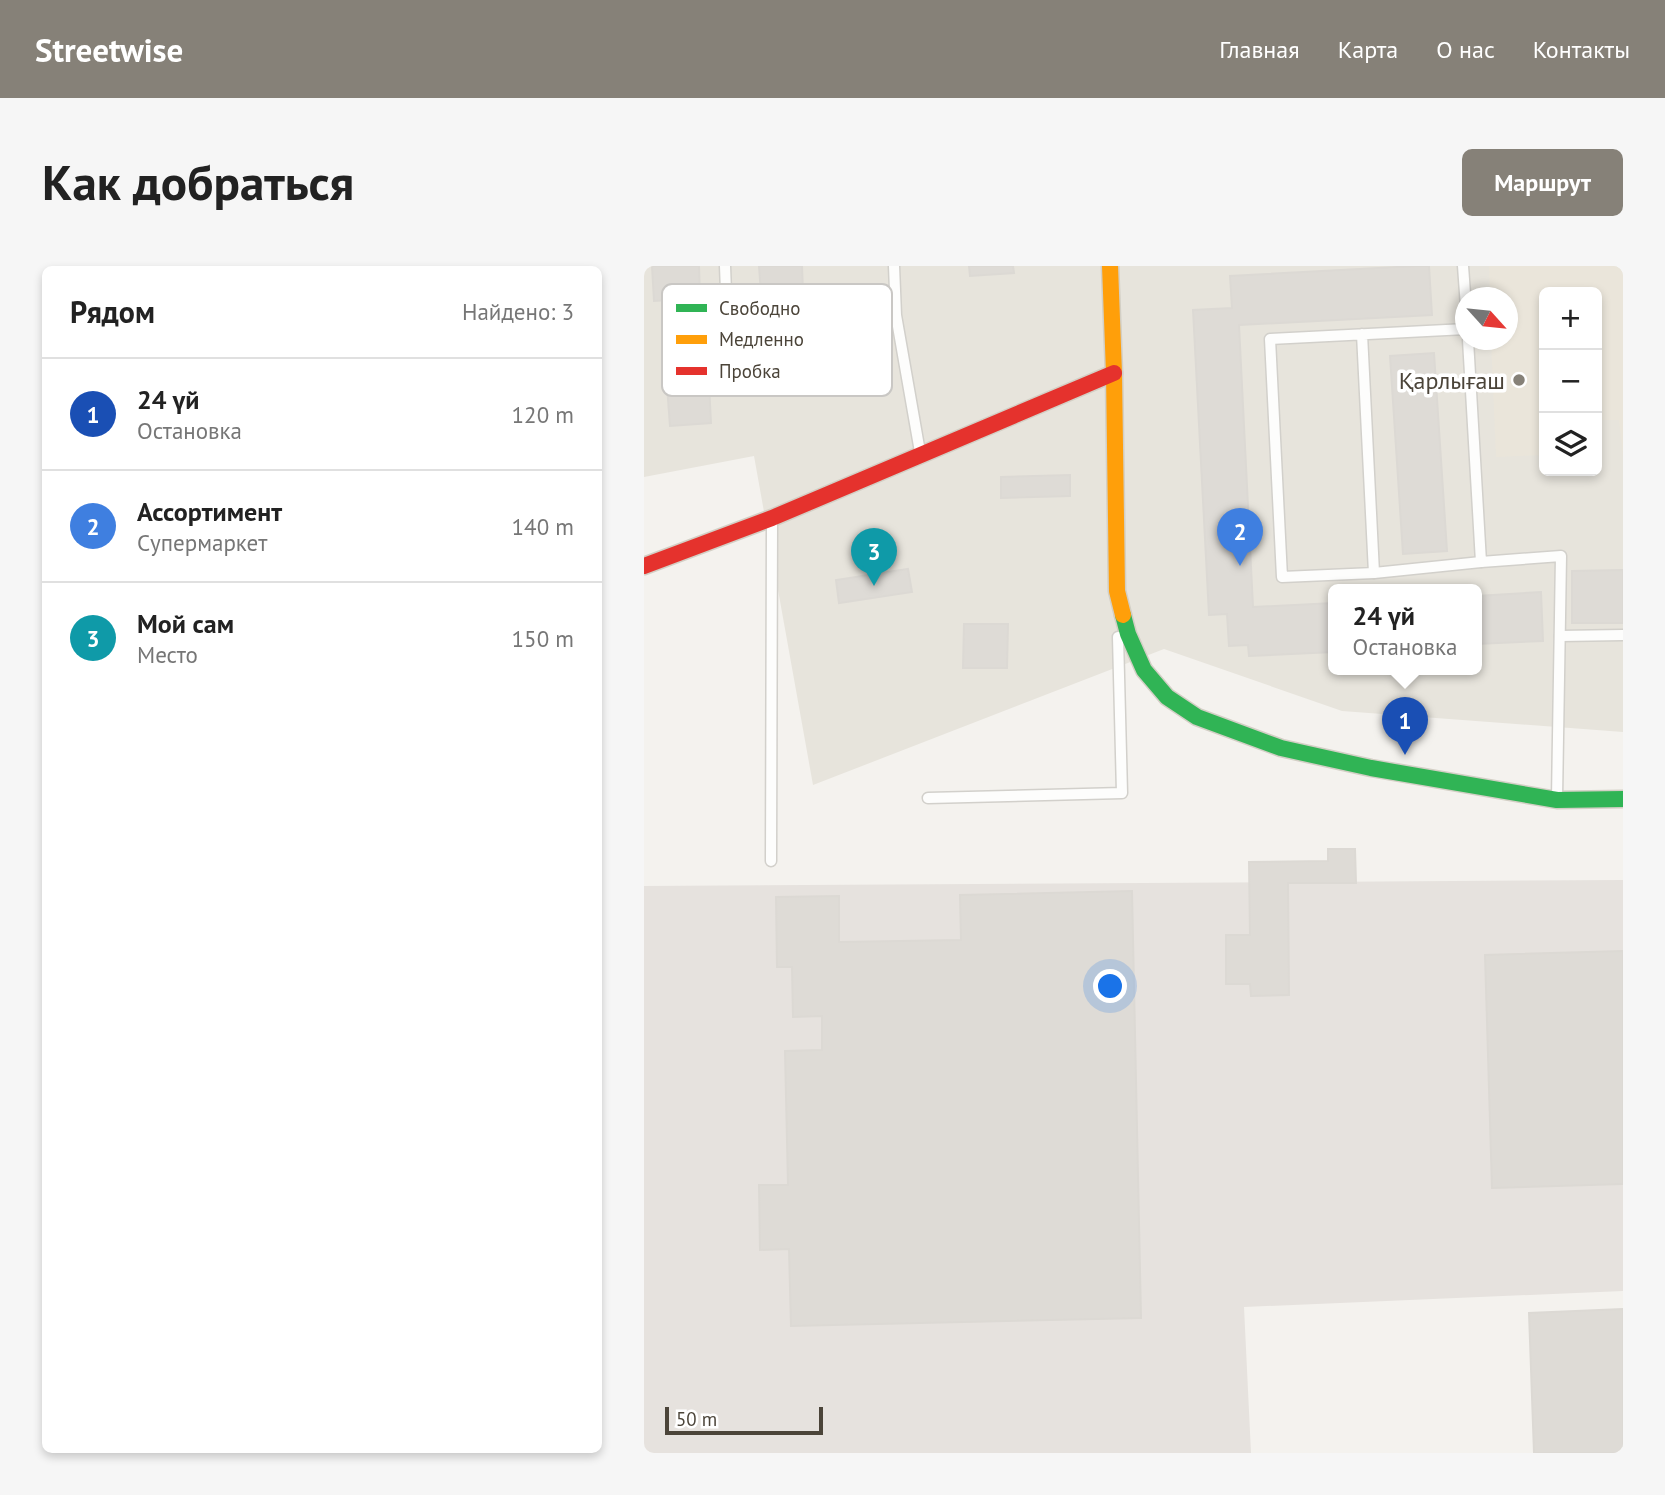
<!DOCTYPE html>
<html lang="ru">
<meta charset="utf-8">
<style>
:root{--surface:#fff;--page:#f6f6f6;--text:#222;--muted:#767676;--line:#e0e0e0;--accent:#868178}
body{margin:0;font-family:"PT Sans",sans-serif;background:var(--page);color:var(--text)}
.controls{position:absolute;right:21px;top:21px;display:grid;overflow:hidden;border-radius:10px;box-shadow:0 4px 10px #0003}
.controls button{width:63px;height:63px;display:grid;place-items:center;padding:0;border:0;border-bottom:2px solid var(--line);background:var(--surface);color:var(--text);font:35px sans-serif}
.compass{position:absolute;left:811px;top:21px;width:63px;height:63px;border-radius:50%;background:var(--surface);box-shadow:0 4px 10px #0003;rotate:117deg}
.scale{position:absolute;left:21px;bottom:18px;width:158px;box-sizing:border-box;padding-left:7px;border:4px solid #4b4439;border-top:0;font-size:19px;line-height:24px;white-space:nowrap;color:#4b4439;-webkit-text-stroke:5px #fff;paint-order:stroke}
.you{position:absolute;left:467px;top:721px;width:24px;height:24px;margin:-18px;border:5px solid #fff;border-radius:50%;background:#1a73e8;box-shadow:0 0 0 10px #1a73e833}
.badge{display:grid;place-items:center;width:46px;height:46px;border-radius:50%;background:var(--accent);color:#fff;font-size:23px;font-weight:700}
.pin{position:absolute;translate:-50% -58px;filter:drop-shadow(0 2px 4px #0008)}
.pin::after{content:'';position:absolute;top:37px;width:24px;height:21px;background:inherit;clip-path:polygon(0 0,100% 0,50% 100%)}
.popup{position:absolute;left:684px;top:318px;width:154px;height:91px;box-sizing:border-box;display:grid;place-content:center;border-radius:10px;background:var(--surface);filter:drop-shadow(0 2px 5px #0005);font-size:23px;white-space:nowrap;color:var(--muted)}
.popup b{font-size:26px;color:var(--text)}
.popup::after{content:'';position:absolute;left:50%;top:100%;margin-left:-14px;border:14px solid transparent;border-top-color:var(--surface)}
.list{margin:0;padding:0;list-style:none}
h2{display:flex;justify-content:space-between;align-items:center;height:91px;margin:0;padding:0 28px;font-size:30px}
h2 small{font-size:23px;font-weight:400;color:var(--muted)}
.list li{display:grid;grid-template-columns:46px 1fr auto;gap:21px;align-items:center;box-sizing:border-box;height:112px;padding:0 28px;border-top:2px solid var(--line)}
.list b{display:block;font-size:26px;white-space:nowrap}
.list p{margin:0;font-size:23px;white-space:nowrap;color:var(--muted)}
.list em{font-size:23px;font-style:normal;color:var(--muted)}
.icon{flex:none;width:38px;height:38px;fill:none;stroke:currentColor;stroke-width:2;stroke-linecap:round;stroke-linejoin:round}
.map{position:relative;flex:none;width:979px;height:1187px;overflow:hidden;border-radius:10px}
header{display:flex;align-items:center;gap:42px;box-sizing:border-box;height:98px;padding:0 35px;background:var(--accent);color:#fff}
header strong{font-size:33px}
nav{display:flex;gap:38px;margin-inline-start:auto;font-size:24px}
.intro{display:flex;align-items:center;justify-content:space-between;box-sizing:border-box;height:168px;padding:0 42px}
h1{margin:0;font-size:49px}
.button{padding:18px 32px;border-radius:10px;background:var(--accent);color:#fff;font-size:24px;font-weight:700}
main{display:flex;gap:42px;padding:0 42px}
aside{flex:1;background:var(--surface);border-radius:10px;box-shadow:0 4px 10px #0003}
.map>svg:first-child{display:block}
.residential{fill:#e7e4dc;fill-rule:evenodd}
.industrial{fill:#e6e2de}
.education{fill:#eae5da}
.building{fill:#dedbd6;stroke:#dcd9d4;stroke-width:2}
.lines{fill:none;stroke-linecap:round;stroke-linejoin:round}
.lane-casing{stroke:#d2d0cb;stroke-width:13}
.fast-casing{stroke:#d3cfc5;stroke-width:19}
.slow-casing{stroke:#d3cfc5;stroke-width:19}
.jam-casing{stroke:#d3cfc5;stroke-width:19}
.lane{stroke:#fdfdfc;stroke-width:10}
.fast{stroke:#30b455;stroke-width:16}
.slow{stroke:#ff9f0a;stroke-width:16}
.jam{stroke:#e5322d;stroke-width:16}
.poi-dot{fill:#868178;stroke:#fff;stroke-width:2.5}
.labels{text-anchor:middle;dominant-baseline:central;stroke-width:7;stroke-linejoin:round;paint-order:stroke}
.poi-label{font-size:24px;fill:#4b4439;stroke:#fff;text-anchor:end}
.key{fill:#fff;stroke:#c9c7c4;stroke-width:2}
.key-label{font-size:19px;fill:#4b4439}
</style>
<header>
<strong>Streetwise</strong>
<nav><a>Главная</a><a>Карта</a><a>О нас</a><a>Контакты</a></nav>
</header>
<div class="intro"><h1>Как добраться</h1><a class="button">Маршрут</a></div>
<main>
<aside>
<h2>Рядом<small>Найдено: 3</small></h2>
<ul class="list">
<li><span class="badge" style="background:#1a4fb4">1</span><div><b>24 үй</b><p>Остановка</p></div><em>120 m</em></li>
<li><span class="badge" style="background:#3f7fe0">2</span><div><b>Ассортимент</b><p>Супермаркет</p></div><em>140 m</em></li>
<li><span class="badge" style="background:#0f9aa8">3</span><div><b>Мой сам</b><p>Место</p></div><em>150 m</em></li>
</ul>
</aside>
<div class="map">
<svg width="979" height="1187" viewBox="0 0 979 1187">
<rect width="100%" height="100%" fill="#f4f2ee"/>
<path class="residential" d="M 0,0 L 979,0 L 979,466 L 698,445 L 520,383 L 169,519 L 110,190 L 0,211 ZM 900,26 L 953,26 L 953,205 L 900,205 ZM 822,32 L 864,32 L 864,74 L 822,74 ZM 689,323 L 833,323 L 833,403 L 689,403 Z"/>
<polygon class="industrial" points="979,614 979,1025 600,1041 607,1187 0,1187 0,620"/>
<polygon class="education" points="845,0 979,0 979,191 975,154 953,154 953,26 900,26 900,189 852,191 847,74 864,74 864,32 846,31"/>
<g class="building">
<polygon points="8,0 55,0 56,32 10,35"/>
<polygon points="115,0 158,0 159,25 117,28"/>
<polygon points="325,0 369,0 370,7 326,10"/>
<polygon points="772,0 785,0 788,49 595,59 609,341 689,337 689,386 605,390 604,379 585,380 583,348 565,349 549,44 588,42 586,10"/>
<polygon points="38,64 56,64 58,109 26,110 25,81 38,81"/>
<polygon points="164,84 165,119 121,121 119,85"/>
<polygon points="790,87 803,285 759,288 746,90"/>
<polygon points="65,118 67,157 26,160 23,120"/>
<polygon points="426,209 426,230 357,232 357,211"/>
<polygon points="264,303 268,326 195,337 192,314"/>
<polygon points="979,304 979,357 928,357 928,305"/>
<polygon points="897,326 899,375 833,378 833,330"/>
<polygon points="320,358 364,358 363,402 319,402"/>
<polygon points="684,583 711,583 712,617 644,617 645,729 607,730 606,718 582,718 582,669 606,669 605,596 684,595"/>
<polygon points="488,625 497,1052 147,1060 145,983 116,984 115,919 144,919 141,785 178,784 178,750 149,751 148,701 133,701 132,631 195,630 195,676 317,674 316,629"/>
<polygon points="979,685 979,918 848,922 841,689"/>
<polygon points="979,1043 979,1187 890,1187 885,1047"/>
</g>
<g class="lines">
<defs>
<g id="lane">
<polyline points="81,0 82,26"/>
<polyline points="250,0 252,49 276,186"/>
<polyline points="819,0 822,41"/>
<polyline points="718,68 730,307 638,311 626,73 822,63"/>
<polyline points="824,74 837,296 917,290 913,532"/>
<polyline points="730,307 837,296"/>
<polyline points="916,370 979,369"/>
<polyline points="284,532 478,527 474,371"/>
<polyline points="127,595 128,256"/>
</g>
<polyline id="fast" points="479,349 484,368 500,404 523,431 553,451 637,482 727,502 913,534 979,533"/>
<polyline id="slow" points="466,0 470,107 473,325 479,349"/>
<polyline id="jam" points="0,300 128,252 470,107"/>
</defs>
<use href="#lane" class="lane-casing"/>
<use href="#fast" class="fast-casing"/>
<use href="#slow" class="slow-casing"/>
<use href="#jam" class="jam-casing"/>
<use href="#lane" class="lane"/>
<use href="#fast" class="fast"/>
<use href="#slow" class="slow"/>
<use href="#jam" class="jam"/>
</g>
<circle class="poi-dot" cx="875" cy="114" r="7"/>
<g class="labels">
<g class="poi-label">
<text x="861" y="114">Қарлығаш</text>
</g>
</g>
<rect x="18" y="18" width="230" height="112" rx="10" class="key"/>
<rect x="32" y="38" width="31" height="8" fill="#30b455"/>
<rect x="32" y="69" width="31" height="9" fill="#ff9f0a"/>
<rect x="32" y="101" width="31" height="8" fill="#e5322d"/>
<g class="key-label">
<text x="75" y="49">Свободно</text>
<text x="75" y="80">Медленно</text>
<text x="75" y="112">Пробка</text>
</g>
</svg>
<div class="controls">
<button>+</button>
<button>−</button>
<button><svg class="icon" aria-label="layers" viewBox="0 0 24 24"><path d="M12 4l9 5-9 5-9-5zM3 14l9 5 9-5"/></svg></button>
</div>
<svg class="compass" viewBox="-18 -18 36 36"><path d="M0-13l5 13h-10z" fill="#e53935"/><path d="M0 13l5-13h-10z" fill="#767676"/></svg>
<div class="scale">50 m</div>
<div class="you"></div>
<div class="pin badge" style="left:761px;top:489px;background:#1a4fb4">1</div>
<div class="popup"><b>24 үй</b>Остановка</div>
<div class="pin badge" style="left:596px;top:300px;background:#3f7fe0">2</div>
<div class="pin badge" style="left:230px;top:320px;background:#0f9aa8">3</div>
</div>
</main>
